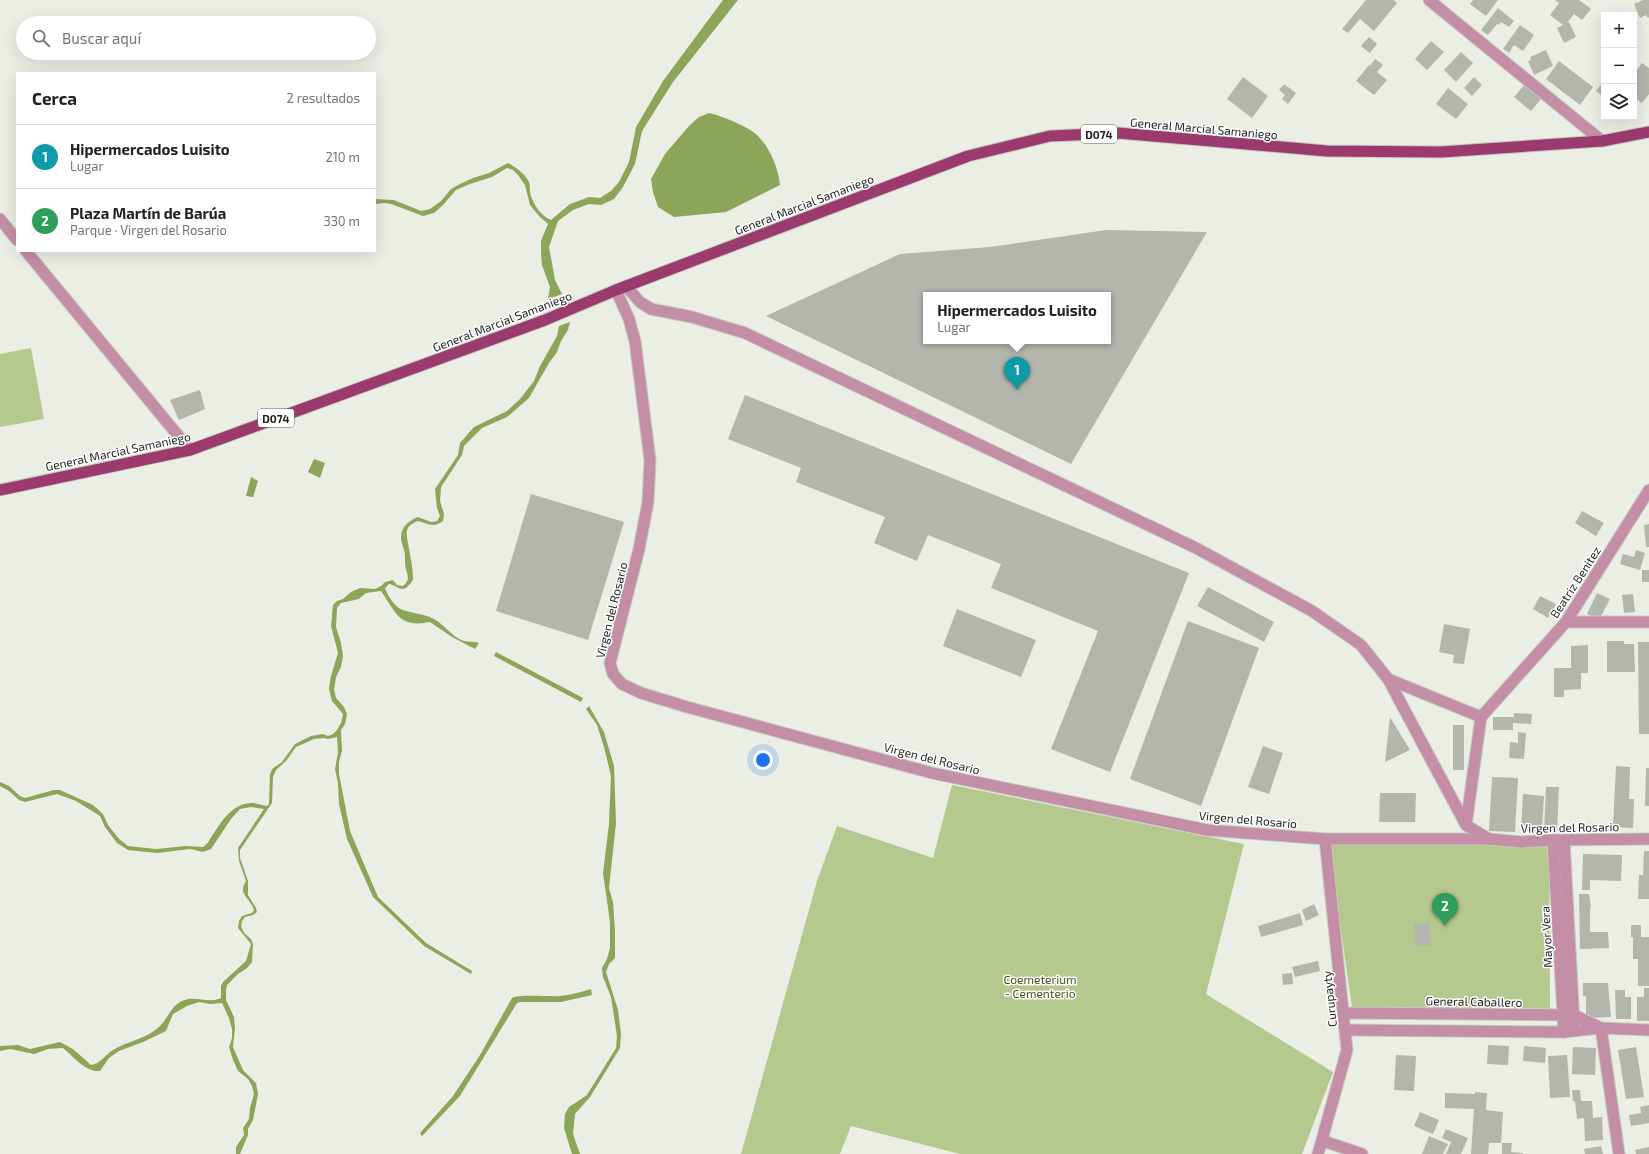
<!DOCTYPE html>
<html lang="es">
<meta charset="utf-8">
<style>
:root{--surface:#fff;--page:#f6f6f6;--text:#202124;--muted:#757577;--line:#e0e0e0;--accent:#d93025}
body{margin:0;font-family:"Exo 2",sans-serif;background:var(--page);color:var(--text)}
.controls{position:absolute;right:12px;top:12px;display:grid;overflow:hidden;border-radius:0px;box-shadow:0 4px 16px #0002}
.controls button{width:36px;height:36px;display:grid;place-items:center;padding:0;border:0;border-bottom:1px solid var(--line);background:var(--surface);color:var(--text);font:20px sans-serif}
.you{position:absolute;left:763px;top:760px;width:14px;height:14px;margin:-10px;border:3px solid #fff;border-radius:50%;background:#1a73e8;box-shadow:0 0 0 6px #1a73e833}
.badge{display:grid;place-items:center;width:26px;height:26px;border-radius:50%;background:var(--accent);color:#fff;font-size:13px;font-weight:700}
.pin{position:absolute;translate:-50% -33px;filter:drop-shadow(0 1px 2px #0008)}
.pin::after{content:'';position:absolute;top:21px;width:14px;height:12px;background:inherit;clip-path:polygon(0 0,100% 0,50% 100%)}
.popup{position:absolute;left:923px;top:292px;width:188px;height:52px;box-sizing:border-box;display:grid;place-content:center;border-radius:0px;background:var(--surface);filter:drop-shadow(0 1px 3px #0005);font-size:13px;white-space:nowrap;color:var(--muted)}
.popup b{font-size:15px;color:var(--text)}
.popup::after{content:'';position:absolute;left:50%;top:100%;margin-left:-8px;border:8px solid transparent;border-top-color:var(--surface)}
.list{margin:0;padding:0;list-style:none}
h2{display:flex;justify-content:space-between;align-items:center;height:52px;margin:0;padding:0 16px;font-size:17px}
h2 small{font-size:13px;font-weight:400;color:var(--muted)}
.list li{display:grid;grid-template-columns:26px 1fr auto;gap:12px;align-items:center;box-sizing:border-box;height:64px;padding:0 16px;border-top:1px solid var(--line)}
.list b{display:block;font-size:15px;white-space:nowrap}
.list p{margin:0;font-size:13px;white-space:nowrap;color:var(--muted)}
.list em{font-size:13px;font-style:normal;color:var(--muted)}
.icon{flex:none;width:22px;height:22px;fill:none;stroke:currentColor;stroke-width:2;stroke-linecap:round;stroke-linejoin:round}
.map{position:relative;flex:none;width:1649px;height:1154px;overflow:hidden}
.search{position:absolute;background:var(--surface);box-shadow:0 4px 16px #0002;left:16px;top:16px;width:360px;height:44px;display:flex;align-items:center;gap:10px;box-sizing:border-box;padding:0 14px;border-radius:22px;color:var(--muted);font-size:15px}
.panel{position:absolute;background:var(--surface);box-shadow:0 4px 16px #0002;left:16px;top:72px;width:360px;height:180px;border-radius:0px}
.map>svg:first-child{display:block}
.green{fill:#b5c88e}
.water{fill:#8da558}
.building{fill:#b3b6ad;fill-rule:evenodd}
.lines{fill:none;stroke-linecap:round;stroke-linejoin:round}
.minor-casing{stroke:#c5c9c1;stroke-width:13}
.primary-casing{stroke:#c5c9c1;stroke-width:13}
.minor{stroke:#c58ea7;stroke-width:11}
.primary{stroke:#9b3a6d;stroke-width:11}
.labels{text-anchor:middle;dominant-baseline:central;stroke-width:3;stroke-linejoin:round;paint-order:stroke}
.shield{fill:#fff;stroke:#626361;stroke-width:1}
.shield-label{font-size:11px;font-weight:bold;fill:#1f201d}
.street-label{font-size:12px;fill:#1f201d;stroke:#fff}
.park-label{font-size:12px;fill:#43531c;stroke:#fff}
</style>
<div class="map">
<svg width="1649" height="1154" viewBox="0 0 1649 1154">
<rect width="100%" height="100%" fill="#eaeee5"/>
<g class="green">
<polygon points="31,348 44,419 0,427 0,354"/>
<polygon points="952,785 1244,844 1206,994 1333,1072 1302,1154 960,1154 851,1126 840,1154 741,1154 817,881 837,826 933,858"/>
<polygon points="1328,841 1549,846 1550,1011 1452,1012 1352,1007"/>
</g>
<g class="water">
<path d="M 723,0 L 738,0 L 673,82 L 642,131 L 635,164 L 623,187 L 614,199 L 601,205 L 589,204 L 573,210 L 558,221 L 549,247 L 555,280 L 562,294 L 548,299 L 550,287 L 542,265 L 541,253 L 541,241 L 548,224 L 539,216 L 530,205 L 525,185 L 518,175 L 513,170 L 507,168 L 492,177 L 470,184 L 456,190 L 443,205 L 434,213 L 423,216 L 391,204 L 385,203 L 375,204 L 375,199 L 394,200 L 421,211 L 430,209 L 441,201 L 451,189 L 458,185 L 473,178 L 489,173 L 508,163 C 515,167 523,172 528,180 C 531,185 529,190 531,196 C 534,205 541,216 551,220 L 570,204 L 589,197 L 600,198 L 611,191 L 619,182 L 629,162 L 636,127 L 663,81 Z"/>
<path d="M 709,113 C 720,115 749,127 757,135 C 770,148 778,167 780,185 L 726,212 L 674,217 L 658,207 L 653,192 L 651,179 L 665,154 L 689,126 L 699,117 Z"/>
<path d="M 570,322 L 568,330 L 561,341 L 557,352 L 549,363 L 529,398 L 507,417 L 482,428 L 464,446 L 462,455 L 441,487 L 440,501 L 444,514 L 443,521 C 434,528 428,524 418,521 C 402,527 407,535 409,549 C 411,559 413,570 413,580 C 402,596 400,586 389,584 L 385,588 C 387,594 393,604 399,608 C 406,613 424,613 434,619 C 445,625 452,637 464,641 C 469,642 474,641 479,643 L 475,649 L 452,637 L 430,622 C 399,628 397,614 381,591 L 366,593 L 359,599 L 341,603 L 337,608 L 336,627 L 341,643 L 343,656 L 341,667 L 336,677 L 334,689 L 336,698 L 344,707 L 347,714 L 345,724 L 341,730 L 342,751 L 339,762 L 339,774 L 350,831 L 378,897 L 426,943 L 472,971 L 471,974 L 424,946 L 373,897 L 347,839 L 339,804 L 338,783 L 335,769 L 338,752 L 337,737 L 328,739 L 324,738 L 314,739 L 296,747 L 286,761 L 276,770 L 273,777 L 272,803 L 240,850 L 240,858 L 248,881 L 248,895 L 256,908 L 257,912 L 253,915 L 245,917 L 242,921 L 241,926 L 244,933 L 251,939 L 253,944 L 252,962 L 247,968 L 238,974 L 227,985 L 226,990 L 226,1000 L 234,1017 L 235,1028 L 233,1047 L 243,1070 L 256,1083 L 258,1094 L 253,1120 L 248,1129 L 248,1135 L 240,1154 L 236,1154 L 236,1147 L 244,1135 L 243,1128 L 249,1119 L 250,1108 L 254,1094 L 252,1086 L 248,1079 L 238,1071 L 233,1060 L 229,1047 L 232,1038 L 232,1029 L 229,1018 L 222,1003 L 210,1004 L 199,1002 L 187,1006 L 173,1014 L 166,1031 L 143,1042 L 119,1051 L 109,1058 L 100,1071 C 85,1072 74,1057 63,1048 L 48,1049 L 34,1054 L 10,1049 L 0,1051 L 0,1046 L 18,1045 L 30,1049 L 60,1042 L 73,1049 L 91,1065 C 100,1064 105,1055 113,1050 C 127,1041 147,1039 160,1026 C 167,1019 172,1005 182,1001 C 195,995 209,1004 221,998 L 221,986 L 223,982 L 246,961 L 251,944 L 238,928 L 239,921 L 242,916 L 252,913 L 254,910 C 250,897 237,895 246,881 L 239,861 L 238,848 L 264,809 L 251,807 L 240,809 L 231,819 L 211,849 L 203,852 L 190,849 L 157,853 L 128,850 L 117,843 L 105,827 L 100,816 L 76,801 L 57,794 L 25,802 L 19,800 L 9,791 L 0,786 L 0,782 L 9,786 L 20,796 L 25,798 L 54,790 L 60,790 L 93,805 L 103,814 L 108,825 L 119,839 L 128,846 L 156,849 L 186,846 L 203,847 C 209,843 210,838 214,833 C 223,819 234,803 252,803 C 256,803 262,805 267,806 L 269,804 L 270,775 L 272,769 L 282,762 L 295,744 L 311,736 L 323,734 L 328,736 L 333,734 L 337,730 L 341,723 L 343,714 L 332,701 L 329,689 L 331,676 L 338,653 L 331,626 L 333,605 L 337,601 L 343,599 L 351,592 L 360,588 L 375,589 L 381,586 L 385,582 L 393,580 L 397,585 L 403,586 C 410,580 408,577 406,569 C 404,563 406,556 404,550 C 403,546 401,542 401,538 C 401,526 409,521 418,517 L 431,522 L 437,521 L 440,516 L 437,508 L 435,489 L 458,455 L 460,443 L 474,427 L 507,411 L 520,399 L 534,381 L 540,366 L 557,336 L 559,326 Z"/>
<polygon points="314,459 325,463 320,478 308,472"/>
<polygon points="251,477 258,481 253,497 246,496"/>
<polygon points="496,652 583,698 581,702 494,656"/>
<polygon points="589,706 604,732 614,766 616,823 609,888 613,902 615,931 615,958 609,964 606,972 618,1010 621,1034 620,1048 590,1097 575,1114 573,1134 580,1154 572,1154 564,1128 565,1114 569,1107 587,1095 616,1048 617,1036 611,997 603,977 602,968 607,959 610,948 610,922 603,873 609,824 611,776 604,747 597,725 586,709"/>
<path d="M 591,989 L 592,995 L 561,1002 L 520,1002 L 517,1003 L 460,1096 L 422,1136 L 420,1133 L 453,1096 L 480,1055 L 512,998 C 520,994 548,997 560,996 C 570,995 581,992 591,989 Z"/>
</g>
<g class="building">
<polygon points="1366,0 1394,0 1397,3 1374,31 1360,19 1348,33 1342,29"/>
<polygon points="1473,0 1498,0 1486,16 1470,4"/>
<polygon points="1555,0 1579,0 1591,9 1582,20 1574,14 1567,23 1569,22 1576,37 1564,43 1557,28 1563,25 1550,15 1559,3"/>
<polygon points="1643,0 1649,0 1649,17 1648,18 1646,15 1640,18 1634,4"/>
<polygon points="1498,8 1514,21 1509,27 1501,22 1499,25 1497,24 1488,35 1481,30"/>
<polygon points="1520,25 1534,35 1523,51 1514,45 1509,53 1503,49"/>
<polygon points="1369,37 1377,44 1370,53 1361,46"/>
<polygon points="1431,41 1444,52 1427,70 1415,59"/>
<polygon points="1546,50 1553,66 1534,75 1528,61 1531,60 1530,57"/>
<polygon points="1461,52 1473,63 1456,82 1444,70"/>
<polygon points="1375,59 1383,65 1377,72 1387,80 1374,95 1356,81 1369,65 1370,66"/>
<polygon points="1559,61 1593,87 1580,105 1546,79"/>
<polygon points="1642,63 1649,68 1649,94 1642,103 1634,97 1634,74"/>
<polygon points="1243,77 1268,96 1252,118 1227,99"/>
<polygon points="1474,77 1482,85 1472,96 1464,88"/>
<polygon points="1604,80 1604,97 1596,91"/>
<polygon points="1284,84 1296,93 1288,104 1282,99 1285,95 1279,90"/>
<polygon points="1525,84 1542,98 1531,111 1514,97"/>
<polygon points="1448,88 1468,104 1456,119 1436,104"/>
<path d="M 1106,230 L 1207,232 L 1071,464 L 766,316 L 900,254 L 990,247 ZM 926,295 L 1108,295 L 1108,341 L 926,341 Z"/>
<polygon points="200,390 205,409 179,420 170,400"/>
<polygon points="745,395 1189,573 1110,772 1051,749 1098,631 991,588 1001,564 928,535 917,561 874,543 885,517 796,482 801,468 728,439"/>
<polygon points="531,494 624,522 588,640 496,611"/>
<polygon points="1582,511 1604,523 1596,536 1575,523"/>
<polygon points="1649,524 1649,547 1646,547 1644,525"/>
<polygon points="1636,550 1645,553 1640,570 1620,564 1623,554 1634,557"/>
<rect x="1642" y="570" width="7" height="12"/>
<polygon points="1208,587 1274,622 1264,642 1197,606"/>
<polygon points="1597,593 1610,599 1599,620 1587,614"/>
<polygon points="1633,594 1635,612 1624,613 1622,595"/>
<polygon points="1540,596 1556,604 1548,618 1533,609"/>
<polygon points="957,609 1036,640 1021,677 943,646"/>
<polygon points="1188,621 1259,648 1201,806 1130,779"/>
<polygon points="1444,624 1470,629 1464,664 1453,663 1454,655 1439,652"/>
<polygon points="1607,641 1624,641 1624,644 1634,644 1635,672 1607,672"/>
<polygon points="1638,642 1649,642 1649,734 1639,734"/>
<polygon points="1588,645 1588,673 1581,673 1581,689 1564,690 1564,697 1554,697 1554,668 1571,668 1571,646"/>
<polygon points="1514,713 1532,714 1531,724 1513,723 1513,730 1493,730 1493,717 1514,717"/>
<polygon points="1390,717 1410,750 1385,762"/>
<rect x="1453" y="725" width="11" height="45"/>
<polygon points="1518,732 1526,733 1524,759 1509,758 1510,742 1518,743"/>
<polygon points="1263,746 1283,753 1269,794 1248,787"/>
<polygon points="1616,766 1630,767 1629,799 1634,799 1633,828 1613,827"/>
<polygon points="1646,768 1649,768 1649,806 1645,806"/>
<polygon points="1492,777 1518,778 1515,832 1489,831"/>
<polygon points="1546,787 1559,787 1557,832 1544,831"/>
<polygon points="1380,793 1416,793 1415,822 1379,822"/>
<polygon points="1523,794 1544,796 1542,832 1521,831"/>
<polygon points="1644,851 1649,851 1649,899 1638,899 1639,875 1643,875"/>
<polygon points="1583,854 1622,855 1621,881 1590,880 1590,890 1582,890"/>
<polygon points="1579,894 1589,894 1591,907 1590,907 1590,932 1608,932 1609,948 1580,949"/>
<polygon points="1314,904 1319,915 1306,921 1302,910"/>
<polygon points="1300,913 1303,925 1261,937 1258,926"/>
<polygon points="1429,923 1431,945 1416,946 1414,924"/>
<polygon points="1631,925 1641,925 1641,937 1649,937 1649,986 1638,986 1638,959 1633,959 1633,937 1631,937"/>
<polygon points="1318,961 1320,971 1295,977 1292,967"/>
<polygon points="1292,973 1293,984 1283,985 1282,974"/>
<polygon points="1583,983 1608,983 1611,1017 1586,1018 1586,996 1583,996"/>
<polygon points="1644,988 1649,988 1649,1021 1637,1021 1637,997 1644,997"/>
<polygon points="1615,990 1625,990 1625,997 1631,997 1631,1019 1616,1019"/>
<polygon points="1488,1045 1509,1046 1508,1065 1487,1064"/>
<polygon points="1524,1046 1546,1048 1545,1063 1523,1061"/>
<polygon points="1573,1047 1596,1048 1595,1075 1572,1074"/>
<polygon points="1636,1047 1644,1097 1626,1099 1618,1050"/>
<polygon points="1396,1055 1416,1056 1414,1091 1394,1090"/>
<polygon points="1567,1055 1570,1097 1550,1098 1548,1056"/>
<polygon points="1572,1090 1580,1090 1581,1101 1592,1101 1593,1118 1602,1117 1603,1140 1585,1141 1584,1118 1577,1119 1575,1101 1573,1102"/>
<polygon points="1475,1092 1487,1093 1486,1110 1503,1112 1501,1143 1489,1143 1488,1154 1471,1154 1474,1109 1445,1108 1445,1093 1475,1094"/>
<polygon points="1649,1105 1649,1123 1631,1126 1629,1115 1641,1113 1640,1107"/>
<polygon points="1420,1112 1439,1120 1433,1134 1414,1126"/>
<polygon points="1446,1129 1468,1138 1461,1154 1446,1154 1451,1142 1442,1138"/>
<polygon points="1429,1136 1448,1144 1443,1154 1422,1154"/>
<polygon points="1502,1143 1512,1143 1511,1152 1523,1153 1523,1154 1502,1154"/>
<polygon points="1601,1146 1603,1154 1585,1154 1584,1149"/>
<polygon points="1649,1147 1649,1154 1636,1154 1635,1150"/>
</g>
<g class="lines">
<defs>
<g id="minor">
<polyline points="1429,0 1602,141"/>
<polyline points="0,219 17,240"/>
<polyline points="26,251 190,450"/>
<polyline points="626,286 640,302 651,309 692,317 745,333 1196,548 1312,611 1361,645 1388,679 1466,825 1489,839"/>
<polyline points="616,290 629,319 635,341 650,460 648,502 639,549 610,663 613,674 622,684 641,693 687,707 932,773 1207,830 1325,839 1489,839 1521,842 1553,840 1649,839"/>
<polyline points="1566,622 1649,622"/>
<polyline points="1388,679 1481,717 1466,825"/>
<polyline points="1481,717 1566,622 1649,490"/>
<polyline points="1553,840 1564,1032"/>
<polyline points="1564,840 1574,1023"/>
<polyline points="1344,1013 1574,1015 1601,1028"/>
<polyline points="1601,1028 1619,1154"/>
<polyline points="1346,1030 1564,1032 1601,1028 1649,1030"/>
<polyline points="1323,1141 1362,1154"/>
<polyline points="1318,1154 1347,1050 1325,839"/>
</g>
<polyline id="primary" points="0,490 190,450 545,320 616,290 968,156 1050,136 1118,133 1327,151 1441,152 1602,141 1649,132"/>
</defs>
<use href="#minor" class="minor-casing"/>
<use href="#primary" class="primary-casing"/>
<use href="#minor" class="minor"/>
<use href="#primary" class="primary"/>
</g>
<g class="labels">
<g class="shield">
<rect x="1081" y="125" width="36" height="18" rx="3"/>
<rect x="258" y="409" width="36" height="18" rx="3"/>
</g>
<g class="shield-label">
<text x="1099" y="134">D074</text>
<text x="276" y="418">D074</text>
</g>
<g class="street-label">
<text transform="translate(1204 128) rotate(5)">General Marcial Samaniego</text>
<text transform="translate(804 204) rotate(-21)">General Marcial Samaniego</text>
<text transform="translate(502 321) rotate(-21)">General Marcial Samaniego</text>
<text transform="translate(118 451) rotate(-12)">General Marcial Samaniego</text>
<text transform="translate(1575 582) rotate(-57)">Beatriz Benitez</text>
<text transform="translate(611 610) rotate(-76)">Virgen del Rosario</text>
<text transform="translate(932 758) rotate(14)">Virgen del Rosario</text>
<text transform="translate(1248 819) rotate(5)">Virgen del Rosario</text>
<text transform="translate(1570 827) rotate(-1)">Virgen del Rosario</text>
<text transform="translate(1546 937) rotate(-93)">Mayor Vera</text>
<text transform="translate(1329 999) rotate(-96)">Curupayty</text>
<text transform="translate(1474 1001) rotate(1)">General Caballero</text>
</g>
<g class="park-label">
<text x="1040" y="979">Coemeterium<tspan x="1040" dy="14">- Cementerio</tspan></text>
</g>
</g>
</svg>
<div class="controls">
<button>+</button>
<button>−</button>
<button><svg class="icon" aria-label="layers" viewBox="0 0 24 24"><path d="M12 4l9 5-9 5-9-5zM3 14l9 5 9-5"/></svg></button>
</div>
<div class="you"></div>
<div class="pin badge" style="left:1017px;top:390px;background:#0f9aa8">1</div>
<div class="popup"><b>Hipermercados Luisito</b>Lugar</div>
<div class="pin badge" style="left:1445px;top:926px;background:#2e9e5b">2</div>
<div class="search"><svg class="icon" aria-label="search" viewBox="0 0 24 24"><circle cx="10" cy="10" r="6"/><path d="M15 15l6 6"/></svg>Buscar aquí</div>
<section class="panel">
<h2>Cerca<small>2 resultados</small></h2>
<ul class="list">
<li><span class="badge" style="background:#0f9aa8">1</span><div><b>Hipermercados Luisito</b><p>Lugar</p></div><em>210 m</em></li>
<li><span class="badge" style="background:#2e9e5b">2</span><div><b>Plaza Martín de Barúa</b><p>Parque · Virgen del Rosario</p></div><em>330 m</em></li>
</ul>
</section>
</div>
